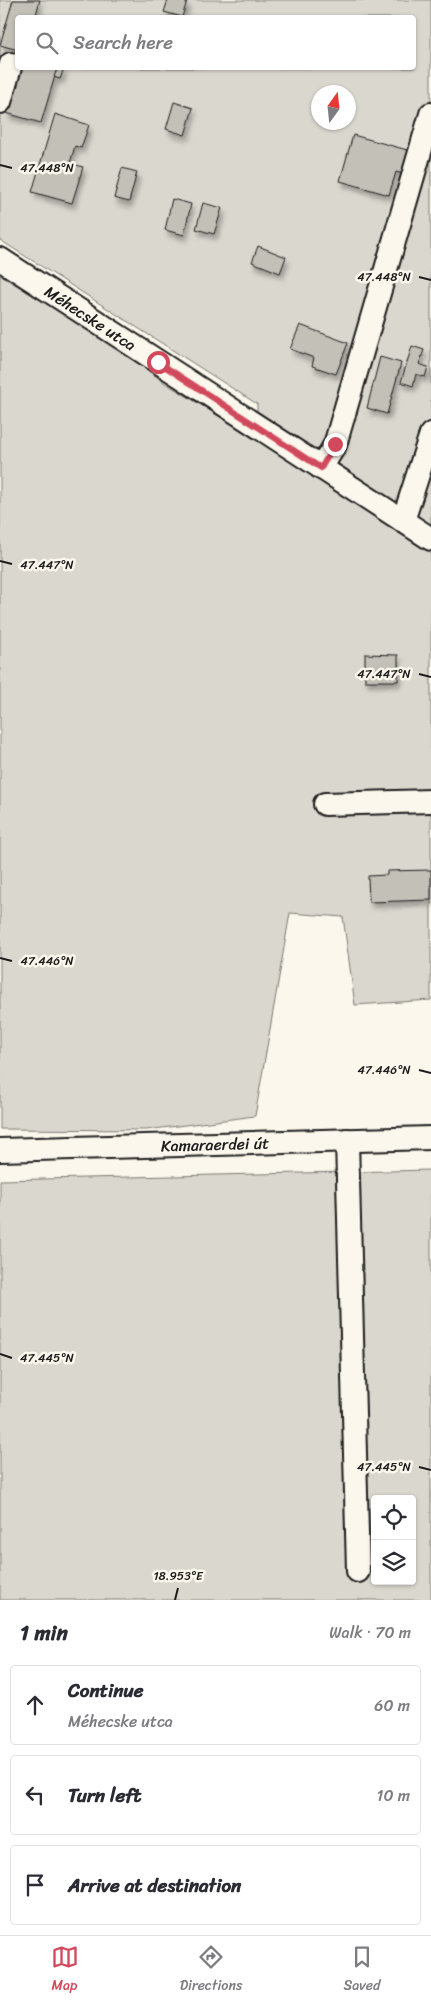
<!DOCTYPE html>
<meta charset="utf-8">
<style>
:root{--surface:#fff;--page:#f7f7f7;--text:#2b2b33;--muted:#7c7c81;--line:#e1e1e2;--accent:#d1495b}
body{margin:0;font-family:Sriracha,sans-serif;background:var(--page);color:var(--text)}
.controls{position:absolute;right:15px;bottom:15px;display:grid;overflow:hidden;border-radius:5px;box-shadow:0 1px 4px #0004}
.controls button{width:45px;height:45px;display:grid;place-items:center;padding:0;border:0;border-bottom:1px solid var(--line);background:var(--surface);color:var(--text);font:25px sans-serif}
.compass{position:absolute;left:311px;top:85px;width:45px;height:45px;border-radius:50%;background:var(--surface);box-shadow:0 1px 4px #0004;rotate:15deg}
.stop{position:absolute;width:15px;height:15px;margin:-11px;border:4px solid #d1495b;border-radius:50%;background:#fff}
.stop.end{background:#d1495b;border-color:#fff;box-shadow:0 1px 5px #0008}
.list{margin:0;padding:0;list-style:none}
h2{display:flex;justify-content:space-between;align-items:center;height:65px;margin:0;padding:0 20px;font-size:21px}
h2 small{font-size:16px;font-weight:400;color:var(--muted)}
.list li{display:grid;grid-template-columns:32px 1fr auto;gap:15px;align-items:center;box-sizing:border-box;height:80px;margin:0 10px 10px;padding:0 10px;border:1px solid var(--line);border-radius:5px}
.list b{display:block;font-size:19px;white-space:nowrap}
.list p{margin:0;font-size:16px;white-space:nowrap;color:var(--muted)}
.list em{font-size:16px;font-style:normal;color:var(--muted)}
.icon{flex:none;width:28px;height:28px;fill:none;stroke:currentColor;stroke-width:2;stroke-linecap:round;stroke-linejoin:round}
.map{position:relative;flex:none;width:431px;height:1600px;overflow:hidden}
.search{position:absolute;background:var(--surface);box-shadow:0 1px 4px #0004;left:15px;right:15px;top:15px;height:55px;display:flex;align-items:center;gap:12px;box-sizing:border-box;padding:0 18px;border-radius:5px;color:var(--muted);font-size:19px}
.sheet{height:335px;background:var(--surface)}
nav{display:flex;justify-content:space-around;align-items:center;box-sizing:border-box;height:70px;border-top:1px solid var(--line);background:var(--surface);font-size:14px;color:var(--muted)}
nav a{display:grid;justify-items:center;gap:2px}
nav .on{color:var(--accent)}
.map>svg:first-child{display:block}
.green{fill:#dad7ce;stroke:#7b7a75;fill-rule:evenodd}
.building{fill:#c3c0b8;stroke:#1c1c1c;filter:url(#shadow)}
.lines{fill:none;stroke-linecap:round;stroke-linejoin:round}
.minor-casing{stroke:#1c1c1c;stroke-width:26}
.minor{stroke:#fbf7ec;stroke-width:22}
.route{stroke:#d1495b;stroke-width:6}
.ticks{fill:none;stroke:#1c1c1c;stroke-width:2}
.labels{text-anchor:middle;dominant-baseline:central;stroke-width:5;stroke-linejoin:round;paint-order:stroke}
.street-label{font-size:16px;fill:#1c1c1c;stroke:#fbf7ec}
.ticks-label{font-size:12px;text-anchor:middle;fill:#1c1c1c;stroke:#fbf7ec;stroke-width:5;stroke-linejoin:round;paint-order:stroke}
</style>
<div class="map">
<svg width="431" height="1600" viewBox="0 0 431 1600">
<defs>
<filter id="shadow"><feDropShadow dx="3" dy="5.5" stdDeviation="2.5" flood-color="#0004"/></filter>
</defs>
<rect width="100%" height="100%" fill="#fbf7ec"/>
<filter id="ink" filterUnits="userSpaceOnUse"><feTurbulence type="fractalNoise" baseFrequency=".02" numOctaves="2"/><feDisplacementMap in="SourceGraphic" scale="10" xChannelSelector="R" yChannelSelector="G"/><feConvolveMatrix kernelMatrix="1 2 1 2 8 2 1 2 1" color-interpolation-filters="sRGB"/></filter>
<g filter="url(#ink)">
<g class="green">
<path d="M 0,0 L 431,0 L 431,1000 L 355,1005 L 343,917 L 290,913 L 255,1116 L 146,1130 L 0,1129 L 0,275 L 107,341 L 165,383 L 257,439 L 257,404 L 0,240 ZM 18,18 L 414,18 L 414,68 L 18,68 ZM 318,92 L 348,92 L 348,122 L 318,122 Z"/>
<path d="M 431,1170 L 431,1600 L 0,1600 L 0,1180 ZM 375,1499 L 412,1499 L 412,1581 L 375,1581 Z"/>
</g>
<g class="building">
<polygon points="13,0 40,0 35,18 18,18 18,50 0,45"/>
<polygon points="168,0 187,1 182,17 164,12"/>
<polygon points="20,68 57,69 41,123 6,113"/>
<polygon points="52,68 64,68 60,79 54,77 57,69"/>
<polygon points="174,102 193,108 185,135 166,129"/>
<polygon points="55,114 89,125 81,148 75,146 70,163 83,167 72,203 32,192"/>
<polygon points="353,135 418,153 411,176 396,172 389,195 340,181"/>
<polygon points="122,168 137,172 129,202 114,198"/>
<polygon points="172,199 191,204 184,235 165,230"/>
<polygon points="203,203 222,208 214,234 196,229"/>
<polygon points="258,246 286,257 280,273 252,262"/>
<polygon points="300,325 348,343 336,374 312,366 314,358 290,349"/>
<polygon points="412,346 424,350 419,364 428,367 425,377 416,374 413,386 401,382"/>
<polygon points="380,357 401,363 387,414 367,408"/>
<polygon points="365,654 398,655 398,681 365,681"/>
<polygon points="431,870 431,900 369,902 368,876 387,875 387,871"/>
</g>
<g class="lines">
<defs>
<g id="minor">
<polyline points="0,102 11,64"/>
<path id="s1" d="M 0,259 L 431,539"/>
<polyline points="321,468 335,445 431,114"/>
<polyline points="403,521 431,434"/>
<polyline points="325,804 431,801"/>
<polyline points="347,1140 358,1571"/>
<path id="s2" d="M 0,1150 L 431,1138"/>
</g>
</defs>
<use href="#minor" class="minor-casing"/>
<use href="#minor" class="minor"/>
</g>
</g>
<g class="lines" filter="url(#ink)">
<polyline class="route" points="158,362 321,468 335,444"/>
</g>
<path class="ticks" d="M 0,165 L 12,168M 419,277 L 431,280M 0,561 L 12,564M 419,674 L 431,677M 0,958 L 12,961M 419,1070 L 431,1073M 0,1354 L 12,1358M 419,1467 L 431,1470M 175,1600 L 178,1588"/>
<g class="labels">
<g class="street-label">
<text stroke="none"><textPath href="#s1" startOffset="108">Méhecske utca</textPath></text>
<text stroke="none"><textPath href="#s2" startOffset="215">Kamaraerdei út</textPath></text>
</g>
</g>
<g class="ticks-label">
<text x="47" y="172">47.448°N</text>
<text x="384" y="281">47.448°N</text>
<text x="47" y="569">47.447°N</text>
<text x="384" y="678">47.447°N</text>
<text x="47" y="965">47.446°N</text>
<text x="384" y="1074">47.446°N</text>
<text x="47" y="1362">47.445°N</text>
<text x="384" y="1471">47.445°N</text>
<text x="178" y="1580">18.953°E</text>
</g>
</svg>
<div class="controls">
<button><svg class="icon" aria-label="locate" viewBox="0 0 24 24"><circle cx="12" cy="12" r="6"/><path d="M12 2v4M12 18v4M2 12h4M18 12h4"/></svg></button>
<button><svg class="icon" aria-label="layers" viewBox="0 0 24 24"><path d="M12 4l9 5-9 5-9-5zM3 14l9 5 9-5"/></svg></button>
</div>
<svg class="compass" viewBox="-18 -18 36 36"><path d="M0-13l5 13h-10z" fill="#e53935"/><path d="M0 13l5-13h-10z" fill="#7c7c81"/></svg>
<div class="stop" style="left:158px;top:362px"></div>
<div class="stop end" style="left:335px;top:444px"></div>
<div class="search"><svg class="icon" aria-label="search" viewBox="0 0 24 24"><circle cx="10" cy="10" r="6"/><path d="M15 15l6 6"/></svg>Search here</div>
</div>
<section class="sheet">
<h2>1 min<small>Walk · 70 m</small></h2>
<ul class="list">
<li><svg class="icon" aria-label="ahead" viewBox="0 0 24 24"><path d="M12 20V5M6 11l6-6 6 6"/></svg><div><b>Continue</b><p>Méhecske utca</p></div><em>60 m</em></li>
<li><svg class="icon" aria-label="left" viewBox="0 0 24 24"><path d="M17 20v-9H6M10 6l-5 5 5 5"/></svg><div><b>Turn left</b></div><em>10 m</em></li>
<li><svg class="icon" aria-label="arrive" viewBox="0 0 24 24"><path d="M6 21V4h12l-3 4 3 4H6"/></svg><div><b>Arrive at destination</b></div></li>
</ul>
</section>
<nav>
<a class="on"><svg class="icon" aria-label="map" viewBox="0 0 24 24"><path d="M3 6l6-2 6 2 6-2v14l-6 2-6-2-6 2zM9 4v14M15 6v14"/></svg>Map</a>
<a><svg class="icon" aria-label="directions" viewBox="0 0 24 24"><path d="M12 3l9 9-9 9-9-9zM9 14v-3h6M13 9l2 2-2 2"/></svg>Directions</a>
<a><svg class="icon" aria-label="saved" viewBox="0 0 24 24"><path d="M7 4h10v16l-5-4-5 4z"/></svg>Saved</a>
</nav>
